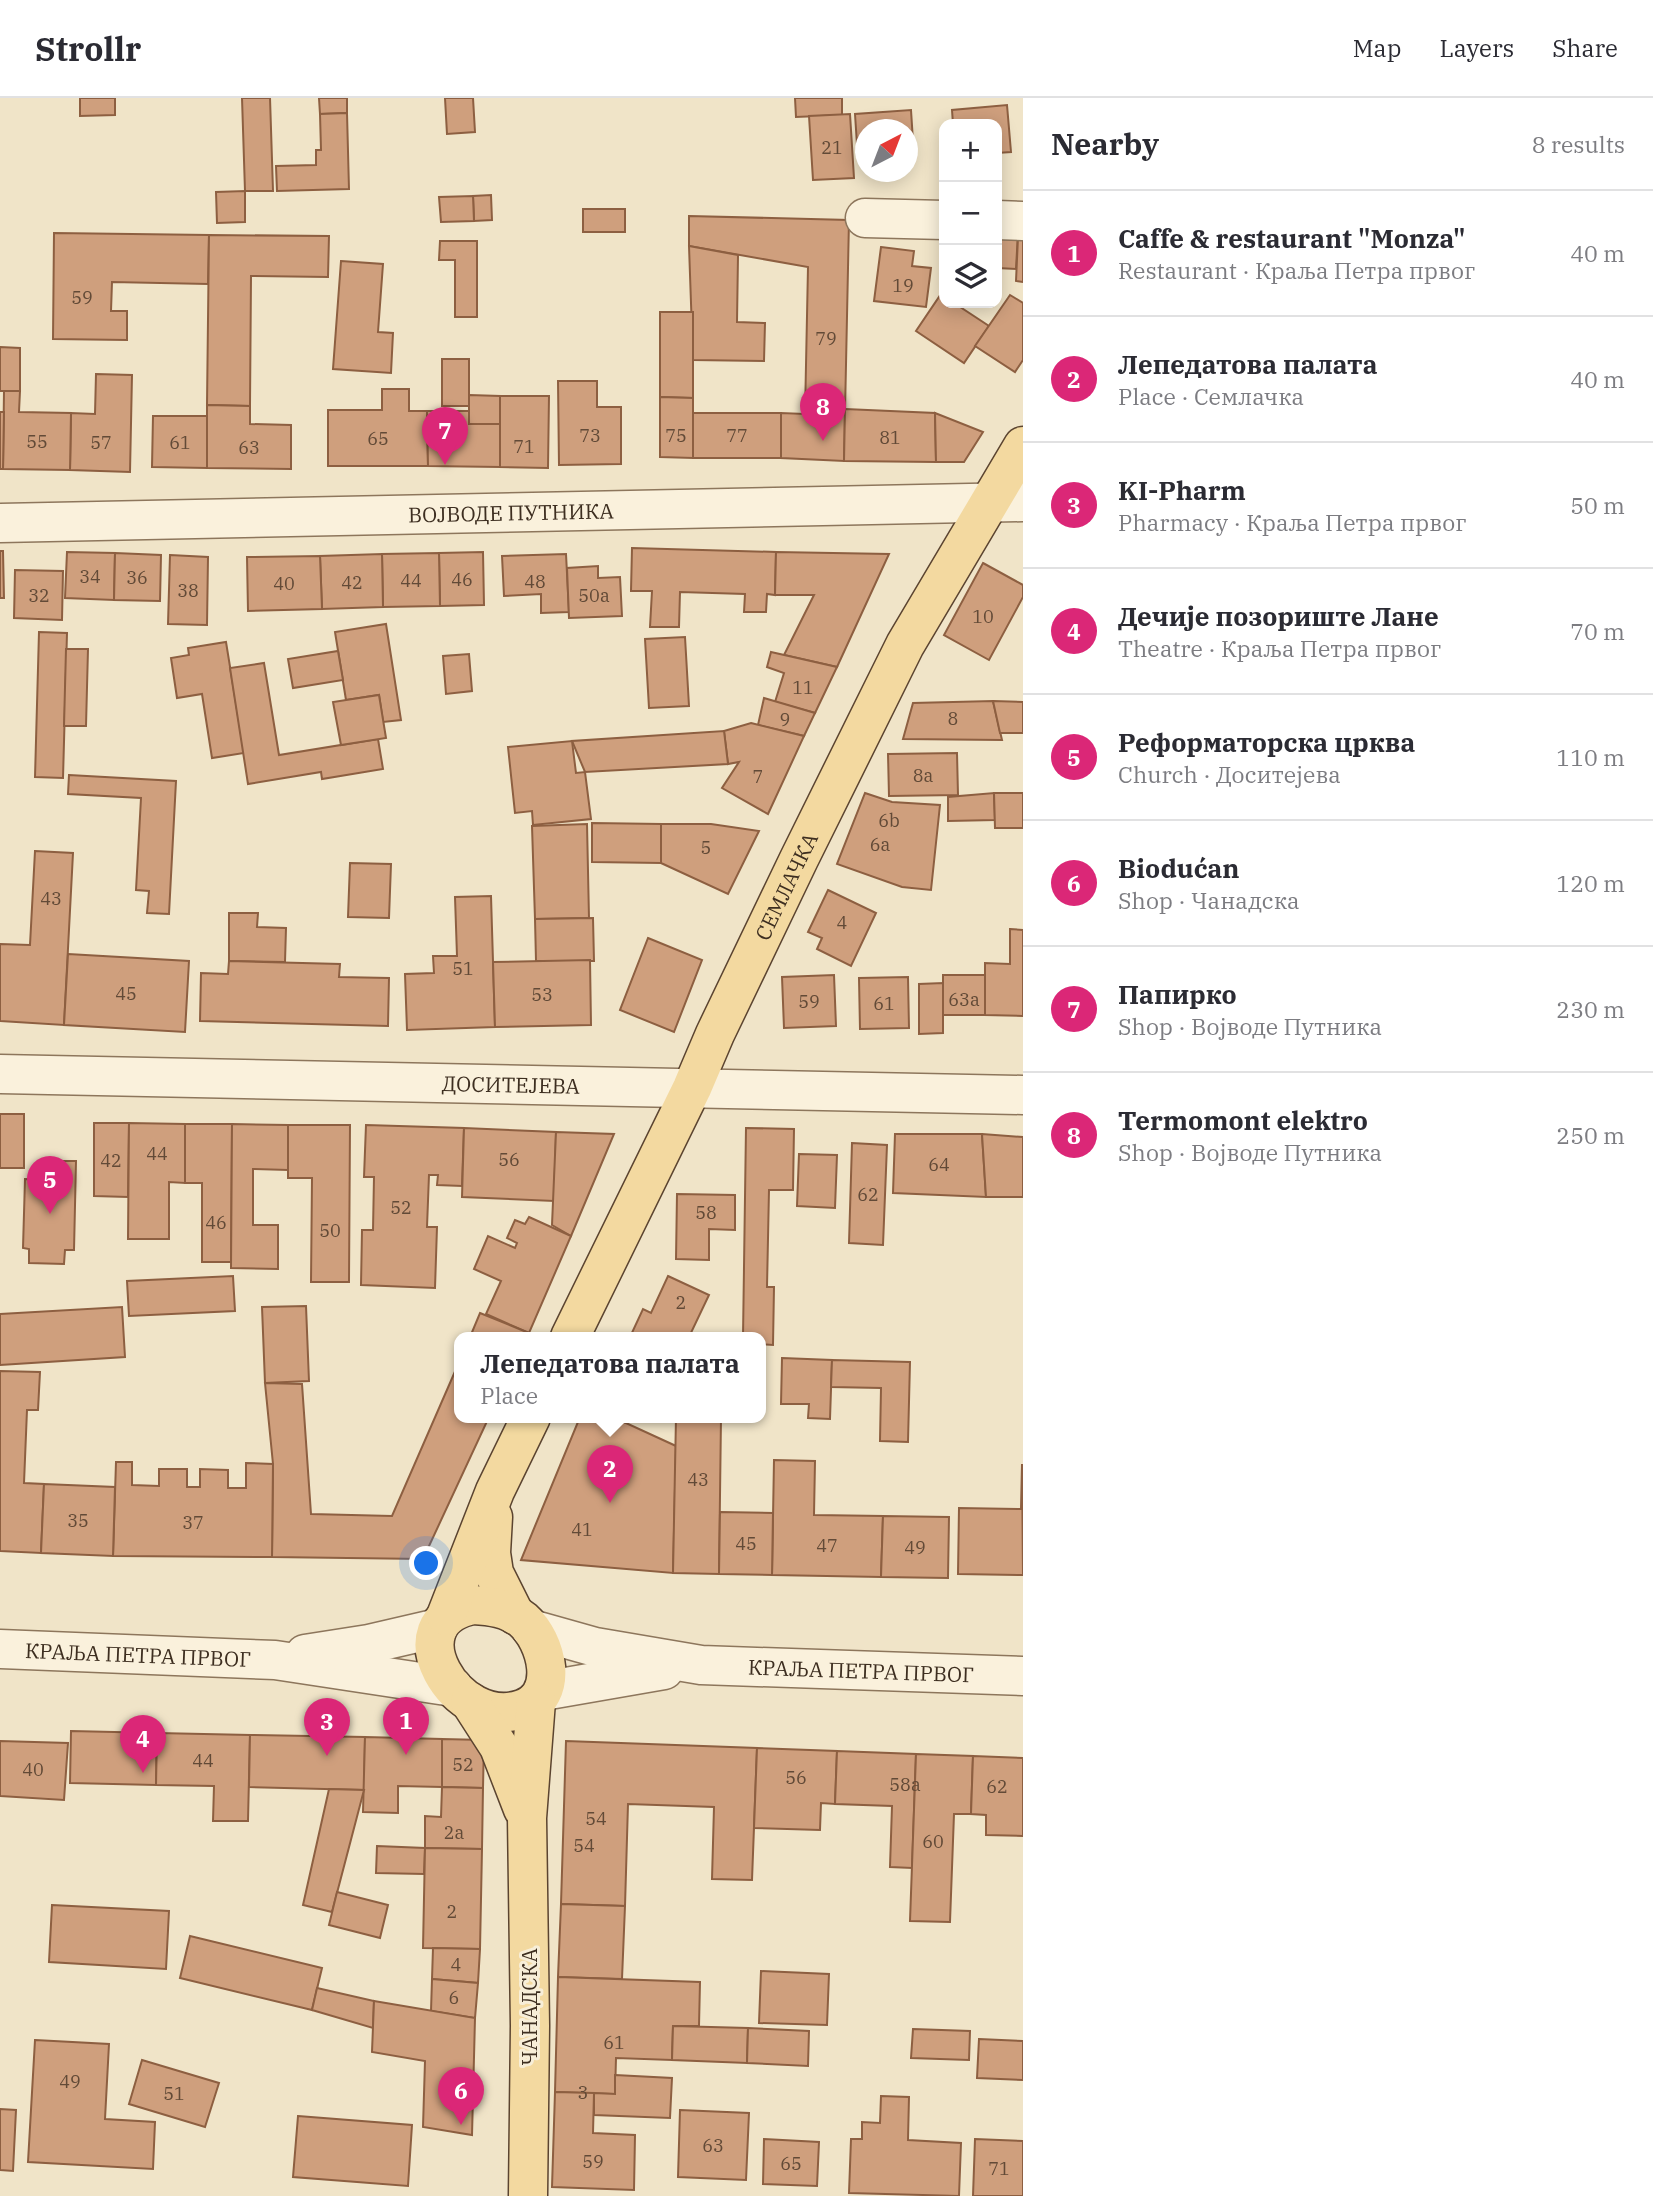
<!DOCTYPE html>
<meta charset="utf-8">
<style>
:root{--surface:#fff;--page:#f7f7f7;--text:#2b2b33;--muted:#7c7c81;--line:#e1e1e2;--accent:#db2777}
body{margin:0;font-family:"IBM Plex Serif",serif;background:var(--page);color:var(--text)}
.controls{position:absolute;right:21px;top:21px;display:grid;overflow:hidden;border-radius:14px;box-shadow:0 4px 18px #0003}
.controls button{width:63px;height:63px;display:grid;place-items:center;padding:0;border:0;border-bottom:2px solid var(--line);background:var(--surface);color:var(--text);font:35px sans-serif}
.compass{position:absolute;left:855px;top:21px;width:63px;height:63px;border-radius:50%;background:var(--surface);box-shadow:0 4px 18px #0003;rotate:42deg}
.you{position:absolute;left:427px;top:1466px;width:24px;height:24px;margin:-18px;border:5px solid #fff;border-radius:50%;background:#1a73e8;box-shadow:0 0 0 10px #1a73e833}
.badge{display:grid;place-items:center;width:46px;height:46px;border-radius:50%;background:var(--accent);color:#fff;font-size:23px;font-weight:700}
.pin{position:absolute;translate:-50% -58px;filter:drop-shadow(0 2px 4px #0008)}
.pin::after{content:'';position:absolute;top:37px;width:24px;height:21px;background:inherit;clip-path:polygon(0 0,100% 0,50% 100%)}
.popup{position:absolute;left:454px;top:1234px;width:312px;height:91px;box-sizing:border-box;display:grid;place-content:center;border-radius:14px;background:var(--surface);filter:drop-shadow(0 2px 5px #0005);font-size:23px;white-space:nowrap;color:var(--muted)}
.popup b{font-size:26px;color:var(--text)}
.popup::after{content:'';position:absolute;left:50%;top:100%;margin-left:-14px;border:14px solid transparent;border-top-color:var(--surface)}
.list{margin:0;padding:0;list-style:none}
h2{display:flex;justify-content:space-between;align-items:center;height:91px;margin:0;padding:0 28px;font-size:30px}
h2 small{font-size:23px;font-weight:400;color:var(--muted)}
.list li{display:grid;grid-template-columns:46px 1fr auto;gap:21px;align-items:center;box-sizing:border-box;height:126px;padding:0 28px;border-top:2px solid var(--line)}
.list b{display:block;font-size:26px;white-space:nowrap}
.list p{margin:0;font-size:23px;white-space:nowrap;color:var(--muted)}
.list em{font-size:23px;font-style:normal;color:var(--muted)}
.icon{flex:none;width:38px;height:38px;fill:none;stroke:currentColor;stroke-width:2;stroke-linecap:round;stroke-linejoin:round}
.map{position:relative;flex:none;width:1023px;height:2098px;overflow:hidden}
header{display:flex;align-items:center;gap:42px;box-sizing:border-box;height:98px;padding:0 35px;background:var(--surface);border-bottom:2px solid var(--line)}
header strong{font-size:33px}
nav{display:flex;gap:38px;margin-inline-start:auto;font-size:24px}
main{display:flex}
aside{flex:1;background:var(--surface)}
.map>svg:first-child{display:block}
.building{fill:#cf9f7d;stroke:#8d5f41;stroke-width:2}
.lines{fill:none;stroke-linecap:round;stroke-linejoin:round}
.minor-casing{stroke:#8d765c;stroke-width:41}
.major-casing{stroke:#5b4430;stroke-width:41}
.minor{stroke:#faf1dc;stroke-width:38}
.major{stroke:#f3d9a0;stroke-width:38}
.labels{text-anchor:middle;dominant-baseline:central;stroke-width:6;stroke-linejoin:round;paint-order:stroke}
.number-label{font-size:18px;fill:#624a37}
.street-label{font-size:21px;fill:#3d2e20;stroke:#f7eed8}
</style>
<header>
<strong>Strollr</strong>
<nav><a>Map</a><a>Layers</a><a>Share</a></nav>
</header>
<main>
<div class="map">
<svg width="1023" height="2098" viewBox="0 0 1023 2098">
<rect width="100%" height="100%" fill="#f0e4c8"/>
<g class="building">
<polygon points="80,0 115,0 115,17 80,18"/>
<polygon points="242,0 270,0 273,93 245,93"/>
<polygon points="319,0 347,0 347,15 320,16"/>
<polygon points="445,0 473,0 475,34 447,36"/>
<polygon points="795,0 842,0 842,17 796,19"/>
<polygon points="1007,7 1011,54 997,55 997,26 953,26 952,12"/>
<polygon points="911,12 914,59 908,59 908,32 866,32 866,61 858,62 855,16"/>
<polygon points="347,15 349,91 277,93 276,68 316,67 316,52 321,52 320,16"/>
<polygon points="850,16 854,80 813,82 809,18"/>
<polygon points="245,93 245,124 217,125 216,94"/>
<polygon points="491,97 492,122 474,123 473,98"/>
<polygon points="473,98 474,123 441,124 439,99"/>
<rect x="583" y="111" width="42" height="23"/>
<polygon points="689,118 849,122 844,363 781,360 781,315 805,316 808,169 689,148"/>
<polygon points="997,134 1018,135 1016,171 997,170"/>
<polygon points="54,135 209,137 208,186 112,184 111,213 127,213 127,242 53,241"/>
<polygon points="209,137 329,138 328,179 251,178 250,308 207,307"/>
<polygon points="1018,139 1023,140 1023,184 1016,183"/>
<polygon points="440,143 477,143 477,219 455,219 455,162 439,162"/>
<polygon points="689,148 738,157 737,224 765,225 764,263 693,262"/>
<polygon points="881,149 914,153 912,168 931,170 926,209 874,203"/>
<polygon points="341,163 383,166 378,234 393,235 391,275 333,271"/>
<polygon points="941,196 944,198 944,205 954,205 989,228 964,265 916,233"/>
<polygon points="1010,197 1023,205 1023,262 1015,274 975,248"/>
<polygon points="660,214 693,214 693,300 660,299"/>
<polygon points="0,249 20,250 20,293 0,293"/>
<rect x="442" y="261" width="27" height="47"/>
<polygon points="96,276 132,277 130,374 70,372 71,315 95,316"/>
<polygon points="558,283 597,283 597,309 621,309 621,366 559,367"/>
<polygon points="382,291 409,291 409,313 427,313 428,368 328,368 328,312 382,312"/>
<polygon points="4,293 20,293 19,314 71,315 70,372 3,371"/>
<polygon points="469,297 500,298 500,326 469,326"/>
<polygon points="500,298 549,298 548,370 500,369"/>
<polygon points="660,299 693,300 693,360 660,359"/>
<polygon points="207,307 250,308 250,326 291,327 291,371 207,370"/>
<polygon points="845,311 935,315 936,364 844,363"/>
<polygon points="427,313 469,313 469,326 500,326 500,369 428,368"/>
<polygon points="0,314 4,314 3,371 0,371"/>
<rect x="693" y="315" width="88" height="45"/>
<polygon points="935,315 983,334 964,364 936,364"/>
<polygon points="153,318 207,318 207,370 152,369"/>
<polygon points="632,450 776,454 775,497 767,496 766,514 744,514 745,496 680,494 679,529 650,529 652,493 631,493"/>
<polygon points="0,453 3,453 4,500 0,500"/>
<polygon points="67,454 115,455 114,502 65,500"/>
<polygon points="483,454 484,507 440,508 439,455"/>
<polygon points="776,454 889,456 837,569 784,557 814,497 775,497"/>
<polygon points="115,455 161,457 160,503 114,502"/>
<polygon points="439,455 440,508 383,509 382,456"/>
<polygon points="382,456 383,509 322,511 320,458"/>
<polygon points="566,456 569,514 541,515 541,496 504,498 502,458"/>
<polygon points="170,457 208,459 207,527 168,526"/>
<polygon points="320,458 322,511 248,513 247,459"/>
<polygon points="983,465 1023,487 1023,499 989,562 944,537"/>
<polygon points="598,468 598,480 620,479 622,518 569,520 567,470"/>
<polygon points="15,472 63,473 62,522 14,520"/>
<polygon points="386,526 401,622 383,624 379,597 346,602 335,534"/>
<polygon points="39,534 67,535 63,680 35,679"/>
<polygon points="685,539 689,608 649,610 645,541"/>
<polygon points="226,544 244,655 212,660 202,596 177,600 171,560 189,557 188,550"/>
<polygon points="66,551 88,551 86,628 64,628"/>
<polygon points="338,553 343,582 293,590 288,561"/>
<polygon points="771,554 837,569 815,615 775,604 784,575 767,569"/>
<polygon points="469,556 472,593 446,596 443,558"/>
<polygon points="264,565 279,657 378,641 383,671 322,681 321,674 248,686 230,570"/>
<polygon points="379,597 386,640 341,647 333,604"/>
<polygon points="764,600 815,615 804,638 758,627"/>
<polygon points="993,603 1002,642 903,641 913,605"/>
<polygon points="993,603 1023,604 1023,635 1000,635"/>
<polygon points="751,625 804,638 768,716 722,690 739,664 728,666 724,633"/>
<polygon points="724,633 728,666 585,674 572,643"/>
<polygon points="572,643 576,675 585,674 591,721 533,727 532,713 515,715 508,649"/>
<polygon points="957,655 958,697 889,698 888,656"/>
<polygon points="69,677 176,683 169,816 147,815 149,793 136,792 141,700 68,696"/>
<polygon points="865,695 892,704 940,707 931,792 902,789 837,766"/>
<polygon points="994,695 995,722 948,723 948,699"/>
<polygon points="994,695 1023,695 1023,730 995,730"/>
<polygon points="592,725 661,726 661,765 592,764"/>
<polygon points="587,726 589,820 535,821 532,728"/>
<polygon points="661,726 711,726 759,733 728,796 661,765"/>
<polygon points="35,753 73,755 64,927 0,923 0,846 30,847"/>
<polygon points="350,765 391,766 389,820 348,819"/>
<polygon points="828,792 876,815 851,868 817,851 822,840 808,834"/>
<polygon points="491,798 495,929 407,932 405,876 434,875 433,858 457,858 455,799"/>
<polygon points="229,815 258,815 257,829 286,830 285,864 229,863"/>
<polygon points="593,820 594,863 536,863 535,821"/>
<polygon points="1010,831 1023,832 1023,918 985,917 985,865 1010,866"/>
<polygon points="648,840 702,862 674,934 620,912"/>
<polygon points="68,856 189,863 185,934 64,927"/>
<polygon points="590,862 591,927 495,929 493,864"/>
<polygon points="229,863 340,866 339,879 389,880 388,928 200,923 201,875 228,876"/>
<polygon points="834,877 836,928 784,930 782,879"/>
<rect x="943" y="877" width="42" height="40"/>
<polygon points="908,879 909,930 860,931 859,880"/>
<polygon points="943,885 943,935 919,936 919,886"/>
<rect x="0" y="1016" width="24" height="54"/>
<polygon points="94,1025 129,1025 128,1099 94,1098"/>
<polygon points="129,1025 185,1026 185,1085 169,1084 169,1141 128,1141"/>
<polygon points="185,1026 232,1026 231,1164 202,1164 202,1085 185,1085"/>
<polygon points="232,1026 288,1027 288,1072 253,1071 253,1127 278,1127 278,1171 231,1170"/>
<polygon points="288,1027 350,1027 349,1184 311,1184 312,1080 288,1080"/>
<polygon points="366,1027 464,1030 462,1088 437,1087 438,1077 429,1077 427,1129 437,1129 435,1190 361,1187 362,1132 373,1132 374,1079 364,1079"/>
<polygon points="464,1030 556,1034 554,1103 462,1099"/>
<polygon points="746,1030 794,1031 793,1092 769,1092 767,1189 774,1189 773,1247 760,1246 760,1239 743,1239"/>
<polygon points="556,1034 614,1036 571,1138 552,1127"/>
<polygon points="895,1036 982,1036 986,1099 893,1095"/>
<polygon points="982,1036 1023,1039 1023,1099 986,1099"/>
<polygon points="852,1045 887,1047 883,1147 849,1145"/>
<polygon points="799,1056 837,1057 835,1110 797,1108"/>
<polygon points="55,1063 76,1063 74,1152 65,1152 64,1166 29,1165 29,1151 23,1150 25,1081 55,1082"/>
<polygon points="677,1096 735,1097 735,1132 709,1131 709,1162 676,1161"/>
<polygon points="529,1119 571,1138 529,1235 486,1216 501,1183 474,1171 488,1138 515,1150 517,1145 507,1140 515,1122 525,1126"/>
<polygon points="233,1178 235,1213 129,1218 127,1183"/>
<polygon points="668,1178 709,1197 689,1239 630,1239 643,1211 651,1215"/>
<polygon points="306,1208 309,1283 265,1285 262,1209"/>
<polygon points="122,1209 125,1259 0,1267 0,1216"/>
<polygon points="480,1215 529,1235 527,1239 470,1239"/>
<polygon points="782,1260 832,1262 830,1321 808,1320 809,1306 781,1306"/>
<polygon points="460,1262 460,1319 489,1319 423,1461 272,1459 273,1366 265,1285 302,1286 311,1416 392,1418"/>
<polygon points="832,1262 910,1264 908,1344 880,1343 881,1290 831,1289"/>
<polygon points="0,1273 40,1274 38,1312 27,1312 24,1385 44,1386 41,1455 0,1453"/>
<polygon points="580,1319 613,1319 676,1348 673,1475 521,1462"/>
<polygon points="676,1319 721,1319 719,1476 673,1475"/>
<polygon points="774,1362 815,1363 814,1417 883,1418 881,1479 772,1477"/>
<polygon points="116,1364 132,1364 132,1387 159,1388 159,1371 187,1371 187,1389 200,1389 200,1371 228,1372 228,1390 246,1390 246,1365 273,1366 272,1459 113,1458"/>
<polygon points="1022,1366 1023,1477 958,1476 959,1410 1021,1411"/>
<polygon points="44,1386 115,1389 113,1458 41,1455"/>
<polygon points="720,1414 773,1415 772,1477 719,1476"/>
<polygon points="883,1418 949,1419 948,1480 881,1479"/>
<polygon points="71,1633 157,1635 156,1687 70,1685"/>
<polygon points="157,1635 250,1637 248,1723 213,1723 214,1688 156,1687"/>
<polygon points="250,1637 365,1639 364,1692 249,1689"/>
<polygon points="365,1639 442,1641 442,1689 398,1688 398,1715 363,1714"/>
<polygon points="442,1641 484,1642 483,1690 442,1689"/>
<polygon points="0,1643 68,1645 64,1702 0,1698"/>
<polygon points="566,1643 757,1650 752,1782 712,1781 714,1709 628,1706 625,1808 561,1806"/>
<polygon points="757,1650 837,1653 835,1706 821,1705 820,1732 754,1730"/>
<polygon points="837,1653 916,1656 912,1770 890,1769 892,1708 835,1706"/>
<polygon points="916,1656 973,1658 971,1716 954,1716 950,1824 910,1823"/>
<polygon points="973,1658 1023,1660 1023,1738 986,1737 986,1717 971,1716"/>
<polygon points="442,1689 483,1690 482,1751 425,1750 425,1718 441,1719"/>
<polygon points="329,1691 364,1692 332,1814 303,1807"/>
<polygon points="377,1748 425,1750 424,1776 376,1775"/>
<polygon points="425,1750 482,1751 480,1851 423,1850"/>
<polygon points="337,1794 388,1807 380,1840 329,1827"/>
<polygon points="561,1806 625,1808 622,1881 558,1879"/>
<polygon points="52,1807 169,1813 166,1871 49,1864"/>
<polygon points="190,1838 322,1870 312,1912 180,1880"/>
<polygon points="433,1850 480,1851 478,1885 432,1881"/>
<polygon points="761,1873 829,1876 827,1927 759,1925"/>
<polygon points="558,1879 700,1884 699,1928 673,1928 672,1962 616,1960 615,1996 555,1994"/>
<polygon points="432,1881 478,1885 475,1920 431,1913"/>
<polygon points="317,1890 374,1903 373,1930 312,1912"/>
<polygon points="374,1903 475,1920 472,2037 423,2029 425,1963 372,1954"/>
<polygon points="673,1928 748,1930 747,1965 672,1962"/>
<polygon points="748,1930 809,1933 808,1968 747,1965"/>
<polygon points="913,1931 970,1933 969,1962 911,1960"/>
<polygon points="979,1941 1023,1943 1023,1982 977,1980"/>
<polygon points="35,1942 109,1946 105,2021 155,2024 153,2071 28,2064"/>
<polygon points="142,1962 219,1985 205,2029 129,2006"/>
<polygon points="615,1977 672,1980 670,2020 594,2017 594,1995 615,1996"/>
<polygon points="555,1994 594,1995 593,2035 635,2037 634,2092 552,2089"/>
<polygon points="881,1998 909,1999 908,2042 961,2045 959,2098 849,2095 851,2041 862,2041 862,2024 880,2025"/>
<polygon points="0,2011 16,2012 13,2073 0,2072"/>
<polygon points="680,2012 749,2015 746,2082 678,2079"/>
<polygon points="298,2018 412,2027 408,2088 293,2079"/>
<polygon points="764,2041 819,2044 817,2088 763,2086"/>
<polygon points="975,2041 1023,2043 1023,2098 973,2098"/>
</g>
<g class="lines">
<defs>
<g id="minor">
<polyline points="865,120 944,122"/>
<polyline points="997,122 1023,123"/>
<path id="s1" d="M 0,425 L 1023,404"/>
<path id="s2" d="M 0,976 L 1023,997"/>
<path id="s3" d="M 531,1531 L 595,1549 L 701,1567 L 1023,1578"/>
<path id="s4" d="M 0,1551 L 275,1562 L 453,1589"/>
<polyline points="305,1556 369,1546 438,1530"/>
<polyline points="543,1593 664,1572"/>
</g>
<g id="major">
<path id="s5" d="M 570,1239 L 692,990 L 715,936 L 799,761 L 905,547 L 1023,348"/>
<polyline points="493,1419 491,1455 494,1475 515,1517"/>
<path d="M 473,1507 C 491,1508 508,1510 523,1522 C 547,1543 561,1598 522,1611 C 456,1634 391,1523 473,1507 Z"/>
<polyline points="446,1518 495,1393 531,1319"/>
<polyline points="470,1604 499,1649 523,1711"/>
<polyline points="528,2098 530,1928 527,1720 536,1603"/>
</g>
</defs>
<use href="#minor" class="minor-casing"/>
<use href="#major" class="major-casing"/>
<use href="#minor" class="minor"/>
<use href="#major" class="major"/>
</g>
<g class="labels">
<g class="number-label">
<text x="832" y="49">21</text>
<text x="903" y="187">19</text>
<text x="82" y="199">59</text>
<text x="826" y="240">79</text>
<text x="590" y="337">73</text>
<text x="676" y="337">75</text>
<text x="737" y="337">77</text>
<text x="890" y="339">81</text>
<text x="378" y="340">65</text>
<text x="37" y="343">55</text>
<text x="101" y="344">57</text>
<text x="180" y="344">61</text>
<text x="524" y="348">71</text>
<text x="249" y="349">63</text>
<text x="90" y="478">34</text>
<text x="137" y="479">36</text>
<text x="462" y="481">46</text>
<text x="411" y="482">44</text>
<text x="535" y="483">48</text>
<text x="352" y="484">42</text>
<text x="284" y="485">40</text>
<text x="188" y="492">38</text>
<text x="39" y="497">32</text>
<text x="594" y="497">50a</text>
<text x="983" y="518">10</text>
<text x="803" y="589">11</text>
<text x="953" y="620">8</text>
<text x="785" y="621">9</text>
<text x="923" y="677">8a</text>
<text x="758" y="678">7</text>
<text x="889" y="722">6b</text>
<text x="880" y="746">6a</text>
<text x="706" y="749">5</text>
<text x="51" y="800">43</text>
<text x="842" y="824">4</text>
<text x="463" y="870">51</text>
<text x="126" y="895">45</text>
<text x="542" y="896">53</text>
<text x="964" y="901">63a</text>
<text x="809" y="903">59</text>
<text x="884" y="905">61</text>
<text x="157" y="1055">44</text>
<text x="509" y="1061">56</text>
<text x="111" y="1062">42</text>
<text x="939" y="1066">64</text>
<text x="868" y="1096">62</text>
<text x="401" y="1109">52</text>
<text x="706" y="1114">58</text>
<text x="216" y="1124">46</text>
<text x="330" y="1132">50</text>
<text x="681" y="1204">2</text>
<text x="698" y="1381">43</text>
<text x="78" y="1422">35</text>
<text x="193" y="1424">37</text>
<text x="582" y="1431">41</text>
<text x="746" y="1445">45</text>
<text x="827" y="1447">47</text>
<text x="915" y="1449">49</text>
<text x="203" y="1662">44</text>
<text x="463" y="1666">52</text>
<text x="33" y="1671">40</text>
<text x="796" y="1679">56</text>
<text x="905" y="1686">58a</text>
<text x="997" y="1688">62</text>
<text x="596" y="1720">54</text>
<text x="454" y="1734">2a</text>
<text x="933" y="1743">60</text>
<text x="584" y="1747">54</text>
<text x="452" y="1813">2</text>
<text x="456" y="1866">4</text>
<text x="454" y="1899">6</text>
<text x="614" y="1944">61</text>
<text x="70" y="1983">49</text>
<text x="583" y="1994">3</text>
<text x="174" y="1995">51</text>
<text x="713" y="2047">63</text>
<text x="593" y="2063">59</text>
<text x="791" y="2065">65</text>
<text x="999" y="2070">71</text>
</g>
<g class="street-label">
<text stroke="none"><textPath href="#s1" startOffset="511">ВОЈВОДЕ ПУТНИКА</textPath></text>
<text stroke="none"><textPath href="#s5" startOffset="500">СЕМЛАЧКА</textPath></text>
<text stroke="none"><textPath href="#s2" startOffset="511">ДОСИТЕЈЕВА</textPath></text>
<text stroke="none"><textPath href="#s4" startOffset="138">КРАЉА ПЕТРА ПРВОГ</textPath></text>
<text stroke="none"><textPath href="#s3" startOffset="334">КРАЉА ПЕТРА ПРВОГ</textPath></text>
<text transform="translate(529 1909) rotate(-90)">ЧАНАДСКА</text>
</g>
</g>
</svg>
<div class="controls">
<button>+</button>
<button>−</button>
<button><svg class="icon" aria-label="layers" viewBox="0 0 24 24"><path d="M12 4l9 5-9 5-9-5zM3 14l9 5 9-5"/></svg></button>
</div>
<svg class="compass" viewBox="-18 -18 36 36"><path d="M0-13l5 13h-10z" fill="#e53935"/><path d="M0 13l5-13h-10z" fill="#7c7c81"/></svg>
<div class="you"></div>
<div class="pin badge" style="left:406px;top:1657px">1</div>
<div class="pin badge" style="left:610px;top:1405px">2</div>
<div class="popup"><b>Лепедатова палата</b>Place</div>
<div class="pin badge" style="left:327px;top:1658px">3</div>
<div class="pin badge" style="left:143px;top:1675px">4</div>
<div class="pin badge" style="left:50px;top:1116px">5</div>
<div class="pin badge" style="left:461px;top:2027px">6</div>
<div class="pin badge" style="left:445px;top:367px">7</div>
<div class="pin badge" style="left:823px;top:343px">8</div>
</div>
<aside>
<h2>Nearby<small>8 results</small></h2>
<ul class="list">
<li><span class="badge">1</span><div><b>Caffe &amp; restaurant &quot;Monza&quot;</b><p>Restaurant · Краља Петра првог</p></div><em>40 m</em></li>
<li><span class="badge">2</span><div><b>Лепедатова палата</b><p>Place · Семлачка</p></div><em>40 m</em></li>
<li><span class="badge">3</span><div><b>KI-Pharm</b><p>Pharmacy · Краља Петра првог</p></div><em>50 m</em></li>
<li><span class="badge">4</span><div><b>Дечије позориште Лане</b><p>Theatre · Краља Петра првог</p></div><em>70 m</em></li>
<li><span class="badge">5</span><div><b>Реформаторска црква</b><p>Church · Доситејева</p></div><em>110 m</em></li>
<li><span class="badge">6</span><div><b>Biodućan</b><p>Shop · Чанадска</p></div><em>120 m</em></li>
<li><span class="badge">7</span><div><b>Папирко</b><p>Shop · Војводе Путника</p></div><em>230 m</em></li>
<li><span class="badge">8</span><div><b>Termomont elektro</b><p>Shop · Војводе Путника</p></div><em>250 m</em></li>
</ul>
</aside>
</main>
